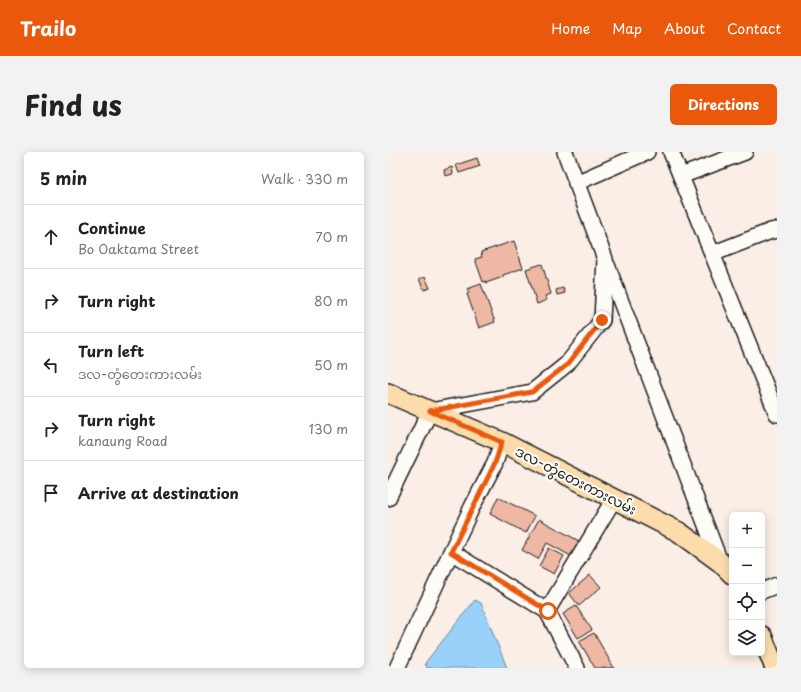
<!DOCTYPE html>
<meta charset="utf-8">
<style>
:root{--surface:#fff;--page:#f2f2f2;--text:#222;--muted:#767676;--line:#e0e0e0;--accent:#ea580c}
body{margin:0;font-family:"Playpen Sans","Noto Sans Myanmar",sans-serif;background:var(--page);color:var(--text)}
.controls{position:absolute;right:12px;bottom:12px;display:grid;overflow:hidden;border-radius:6px;box-shadow:0 2px 10px #0003}
.controls button{width:36px;height:36px;display:grid;place-items:center;padding:0;border:0;border-bottom:1px solid var(--line);background:var(--surface);color:var(--text);font:20px sans-serif}
.stop{position:absolute;width:12px;height:12px;margin:-9px;border:3px solid #ea580c;border-radius:50%;background:#fff}
.stop.end{background:#ea580c;border-color:#fff;box-shadow:0 1px 4px #0008}
.list{margin:0;padding:0;list-style:none}
h2{display:flex;justify-content:space-between;align-items:center;height:52px;margin:0;padding:0 16px;font-size:17px}
h2 small{font-size:13px;font-weight:400;color:var(--muted)}
.list li{display:grid;grid-template-columns:26px 1fr auto;gap:12px;align-items:center;box-sizing:border-box;height:64px;padding:0 16px;border-top:1px solid var(--line)}
.list b{display:block;font-size:15px;white-space:nowrap}
.list p{margin:0;font-size:13px;white-space:nowrap;color:var(--muted)}
.list em{font-size:13px;font-style:normal;color:var(--muted)}
.icon{flex:none;width:22px;height:22px;fill:none;stroke:currentColor;stroke-width:2;stroke-linecap:round;stroke-linejoin:round}
.map{position:relative;flex:none;width:389px;height:516px;overflow:hidden;border-radius:6px}
header{display:flex;align-items:center;gap:24px;box-sizing:border-box;height:56px;padding:0 20px;background:var(--accent);color:#fff}
header strong{font-size:19px}
nav{display:flex;gap:22px;margin-inline-start:auto;font-size:14px}
.intro{display:flex;align-items:center;justify-content:space-between;box-sizing:border-box;height:96px;padding:0 24px}
h1{margin:0;font-size:28px}
.button{padding:10px 18px;border-radius:6px;background:var(--accent);color:#fff;font-size:14px;font-weight:700}
main{display:flex;gap:24px;padding:0 24px}
aside{flex:1;background:var(--surface);border-radius:6px;box-shadow:0 2px 10px #0003}
.map>svg:first-child{display:block}
.water{fill:#9ad1f9;stroke:#6889a1}
.building{fill:#efb8a4;stroke:#1c1c1c}
.lines{fill:none;stroke-linecap:round;stroke-linejoin:round}
.minor-casing{stroke:#1c1c1c;stroke-width:18}
.major-casing{stroke:#1c1c1c;stroke-width:22}
.minor{stroke:#fdfcf7;stroke-width:15}
.major{stroke:#fddcac;stroke-width:19}
.route{stroke:#ea580c;stroke-width:5}
.labels{text-anchor:middle;dominant-baseline:central;stroke-width:4;stroke-linejoin:round;paint-order:stroke}
.street-label{font-size:14px;fill:#1c1c1c;stroke:#fdfcf7}
</style>
<header>
<strong>Trailo</strong>
<nav><a>Home</a><a>Map</a><a>About</a><a>Contact</a></nav>
</header>
<div class="intro"><h1>Find us</h1><a class="button">Directions</a></div>
<main>
<aside>
<h2>5 min<small>Walk · 330 m</small></h2>
<ul class="list">
<li><svg class="icon" aria-label="ahead" viewBox="0 0 24 24"><path d="M12 20V5M6 11l6-6 6 6"/></svg><div><b>Continue</b><p>Bo Oaktama Street</p></div><em>70 m</em></li>
<li><svg class="icon" aria-label="right" viewBox="0 0 24 24"><path d="M7 20v-9h11M14 6l5 5-5 5"/></svg><div><b>Turn right</b></div><em>80 m</em></li>
<li><svg class="icon" aria-label="left" viewBox="0 0 24 24"><path d="M17 20v-9H6M10 6l-5 5 5 5"/></svg><div><b>Turn left</b><p>ဒလ-တွံတေးကားလမ်း</p></div><em>50 m</em></li>
<li><svg class="icon" aria-label="right" viewBox="0 0 24 24"><path d="M7 20v-9h11M14 6l5 5-5 5"/></svg><div><b>Turn right</b><p>kanaung Road</p></div><em>130 m</em></li>
<li><svg class="icon" aria-label="arrive" viewBox="0 0 24 24"><path d="M6 21V4h12l-3 4 3 4H6"/></svg><div><b>Arrive at destination</b></div></li>
</ul>
</aside>
<div class="map">
<svg width="389" height="516" viewBox="0 0 389 516">
<rect width="100%" height="100%" fill="#faeee6"/>
<filter id="ink" filterUnits="userSpaceOnUse"><feTurbulence type="fractalNoise" baseFrequency=".025" numOctaves="2"/><feDisplacementMap in="SourceGraphic" scale="8" xChannelSelector="R" yChannelSelector="G"/><feConvolveMatrix kernelMatrix="1 2 1 2 8 2 1 2 1" color-interpolation-filters="sRGB"/></filter>
<g filter="url(#ink)">
<polygon class="water" points="87,448 93,451 119,516 39,516 37,511"/>
<g class="building">
<polygon points="89,6 92,14 71,21 68,13"/>
<polygon points="64,15 65,22 57,24 56,18"/>
<polygon points="126,89 135,116 115,123 115,125 98,131 98,129 95,130 87,107 94,105 93,100"/>
<polygon points="154,112 163,142 157,144 159,148 149,152 138,117"/>
<polygon points="37,125 42,136 36,138 31,127"/>
<polygon points="93,132 107,170 91,176 79,142 81,141 79,137"/>
<polygon points="175,136 177,141 169,143 168,138"/>
<polygon points="110,345 147,364 138,381 102,362"/>
<polygon points="151,367 191,389 183,404 159,391 150,407 134,398"/>
<polygon points="161,396 176,404 166,422 151,414"/>
<polygon points="202,423 213,435 191,454 181,441"/>
<polygon points="188,454 204,478 190,486 175,462"/>
<polygon points="206,481 226,516 207,516 191,489"/>
</g>
<g class="lines">
<defs>
<g id="minor">
<polyline points="283,0 389,262"/>
<polyline points="293,24 357,0"/>
<polyline points="188,31 259,0"/>
<polyline points="324,102 383,79 389,78"/>
<polyline points="219,113 332,410"/>
<polyline points="0,346 42,259 144,240 179,212 214,168 217,107 177,0"/>
<polyline points="63,400 159,459 189,516"/>
<polyline points="374,439 389,433"/>
<polyline points="159,459 226,347"/>
<polyline points="9,516 84,355 107,311 114,290"/>
</g>
<g id="major">
<polyline points="0,241 114,290 291,380 332,410 344,422"/>
<polyline points="374,484 387,516"/>
</g>
</defs>
<use href="#minor" class="minor-casing"/>
<use href="#major" class="major-casing"/>
<use href="#minor" class="minor"/>
<use href="#major" class="major"/>
</g>
</g>
<g class="lines" filter="url(#ink)">
<polyline class="route" points="160,459 63,400 107,311 114,290 42,259 144,240 180,212 214,168"/>
</g>
<g class="labels">
<g class="street-label">
<text transform="translate(188 328) rotate(27)">ဒလ-တွံတေးကားလမ်း</text>
</g>
</g>
</svg>
<div class="controls">
<button>+</button>
<button>−</button>
<button><svg class="icon" aria-label="locate" viewBox="0 0 24 24"><circle cx="12" cy="12" r="6"/><path d="M12 2v4M12 18v4M2 12h4M18 12h4"/></svg></button>
<button><svg class="icon" aria-label="layers" viewBox="0 0 24 24"><path d="M12 4l9 5-9 5-9-5zM3 14l9 5 9-5"/></svg></button>
</div>
<div class="stop" style="left:160px;top:459px"></div>
<div class="stop end" style="left:214px;top:168px"></div>
</div>
</main>
